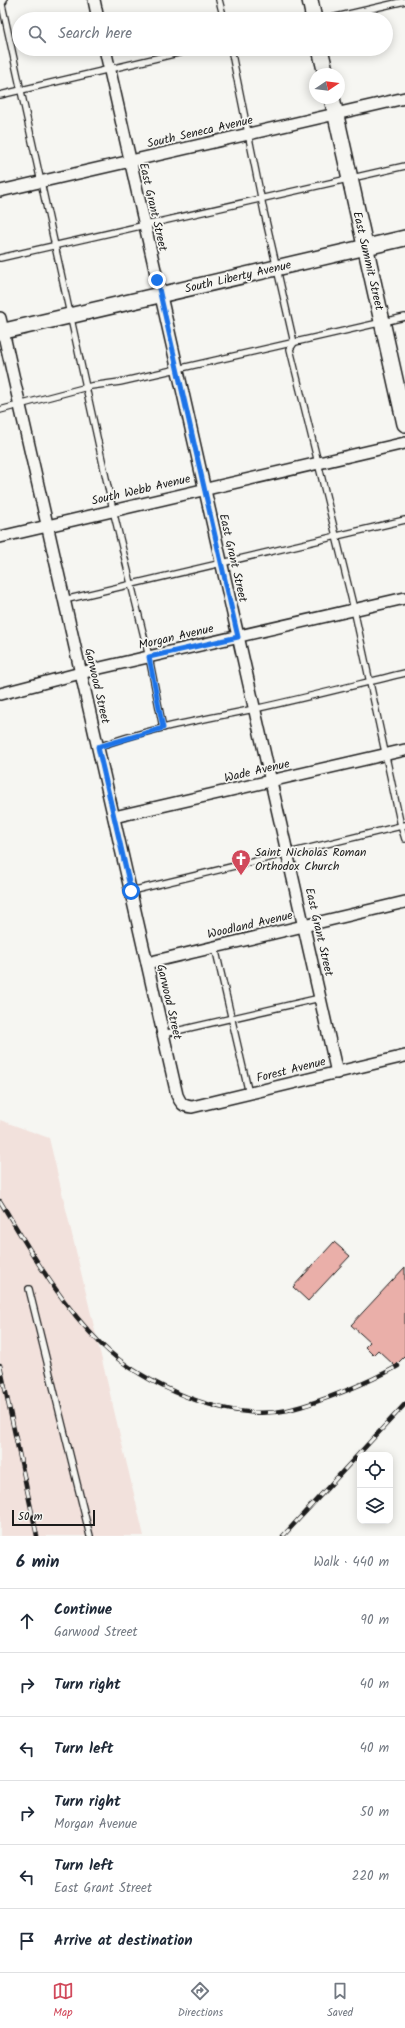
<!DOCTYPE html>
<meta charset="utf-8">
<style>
:root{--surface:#fff;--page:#f2f2f3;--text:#1f2937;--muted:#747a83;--line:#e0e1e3;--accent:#d1495b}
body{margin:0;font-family:Kalam,sans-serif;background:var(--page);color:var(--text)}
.controls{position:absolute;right:12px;bottom:12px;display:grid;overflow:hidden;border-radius:8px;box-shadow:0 2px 10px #0003}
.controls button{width:36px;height:36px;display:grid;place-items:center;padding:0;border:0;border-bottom:1px solid var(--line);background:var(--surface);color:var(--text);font:20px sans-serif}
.compass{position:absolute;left:309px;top:68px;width:36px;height:36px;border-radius:50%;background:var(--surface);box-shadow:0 2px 10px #0003;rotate:77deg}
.scale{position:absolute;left:12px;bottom:10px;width:83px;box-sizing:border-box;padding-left:4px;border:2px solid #1c1c1c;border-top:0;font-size:11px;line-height:14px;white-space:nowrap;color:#1c1c1c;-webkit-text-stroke:3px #f6f6f2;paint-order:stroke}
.stop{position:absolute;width:12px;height:12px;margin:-9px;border:3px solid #1a73e8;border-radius:50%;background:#fff}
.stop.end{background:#1a73e8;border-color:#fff;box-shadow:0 1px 4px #0008}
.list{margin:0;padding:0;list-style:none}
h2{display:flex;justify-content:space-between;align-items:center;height:52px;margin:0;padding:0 16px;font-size:17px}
h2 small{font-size:13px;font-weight:400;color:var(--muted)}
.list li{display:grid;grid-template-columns:26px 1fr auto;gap:12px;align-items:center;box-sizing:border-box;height:64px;padding:0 16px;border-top:1px solid var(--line)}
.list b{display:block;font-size:15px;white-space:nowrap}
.list p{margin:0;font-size:13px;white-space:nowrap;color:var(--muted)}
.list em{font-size:13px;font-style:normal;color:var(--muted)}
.icon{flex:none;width:22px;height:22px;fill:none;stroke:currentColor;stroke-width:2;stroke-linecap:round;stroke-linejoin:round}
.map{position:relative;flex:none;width:405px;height:1536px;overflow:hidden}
.search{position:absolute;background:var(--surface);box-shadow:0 2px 10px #0003;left:12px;right:12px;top:12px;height:44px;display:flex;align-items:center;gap:10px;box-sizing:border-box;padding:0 14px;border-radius:22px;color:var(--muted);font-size:15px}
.sheet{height:436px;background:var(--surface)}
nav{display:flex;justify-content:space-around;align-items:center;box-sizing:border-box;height:56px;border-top:1px solid var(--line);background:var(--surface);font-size:11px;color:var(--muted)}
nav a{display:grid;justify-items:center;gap:2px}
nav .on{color:var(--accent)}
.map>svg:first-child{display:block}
.built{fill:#f2e1dc}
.building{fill:#eaafa9;stroke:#1c1c1c}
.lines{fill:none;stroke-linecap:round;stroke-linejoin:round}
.lane-casing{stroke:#1c1c1c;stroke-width:8}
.street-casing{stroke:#1c1c1c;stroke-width:14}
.secondary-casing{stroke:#1c1c1c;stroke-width:18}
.lane{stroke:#f6f6f2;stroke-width:5.5}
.street{stroke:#f6f6f2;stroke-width:11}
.secondary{stroke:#f6f6f2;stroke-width:15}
.rail-casing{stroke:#1c1c1c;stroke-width:4.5}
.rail{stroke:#f6f6f2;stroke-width:3;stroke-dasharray:9;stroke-linecap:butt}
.route{stroke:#1a73e8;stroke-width:5}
.labels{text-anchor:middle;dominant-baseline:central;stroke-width:3.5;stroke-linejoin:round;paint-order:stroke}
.street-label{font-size:12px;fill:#1c1c1c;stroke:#f6f6f2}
.poi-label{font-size:12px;fill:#1c1c1c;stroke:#f6f6f2;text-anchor:start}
</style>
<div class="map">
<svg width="405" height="1536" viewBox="0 0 405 1536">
<rect width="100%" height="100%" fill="#f6f6f2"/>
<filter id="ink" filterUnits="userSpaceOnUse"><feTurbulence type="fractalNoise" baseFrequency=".025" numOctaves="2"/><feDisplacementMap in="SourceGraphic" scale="8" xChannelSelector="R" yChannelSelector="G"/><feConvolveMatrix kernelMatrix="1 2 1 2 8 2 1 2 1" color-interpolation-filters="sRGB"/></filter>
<g filter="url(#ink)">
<polygon class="built" points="0,1120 49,1138 144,1536 0,1536"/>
<g class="building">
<polygon points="334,1242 350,1256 308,1301 293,1287"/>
<polygon points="405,1267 405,1356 395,1366 378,1350 373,1355 365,1347 370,1342 351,1325"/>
</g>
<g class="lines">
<defs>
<g id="lane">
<polyline points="1,0 113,510 149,657 163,728"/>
<polyline points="219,0 224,19"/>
<polyline points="327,19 405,1"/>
<polyline points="0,95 195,49"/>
<polyline points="0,258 405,166"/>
<polyline points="0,410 91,386 120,382 405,317"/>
<polyline points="64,600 405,520"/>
<path d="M 98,747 C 149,728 201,720 254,709 C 305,698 355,685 405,673"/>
<polyline points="405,825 401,826 405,839"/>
<polyline points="131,891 401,826 354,609 290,349 294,343 264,212 231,49"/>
<polyline points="215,947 249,1094"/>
<polyline points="163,1034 320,998"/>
<polyline points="29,1289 90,1536"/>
</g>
<g id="street">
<polyline points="0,0 1,0"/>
<polyline points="94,0 98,19"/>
<polyline points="105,49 337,1073"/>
<polyline points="0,191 405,98"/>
<path d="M 0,318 L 177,1095 C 181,1104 183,1106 192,1107 L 405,1056"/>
<polyline points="0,537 405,443"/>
<polyline points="0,694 100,668 405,598"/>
<polyline points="114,817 405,750"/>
<polyline points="147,963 405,902"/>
</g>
<g id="secondary">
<polyline points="310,0 314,19"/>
<polyline points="320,49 326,74"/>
<polyline points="332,98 405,424"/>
<polyline points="0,332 405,238"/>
</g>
</defs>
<use href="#lane" class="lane-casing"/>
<use href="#street" class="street-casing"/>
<use href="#secondary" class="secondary-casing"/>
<use href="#lane" class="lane"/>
<use href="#street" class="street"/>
<use href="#secondary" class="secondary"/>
<defs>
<g id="rail">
<path d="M 0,1201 C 30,1250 59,1302 101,1344 C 142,1385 229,1423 288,1410 C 321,1402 368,1383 398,1366"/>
<polyline points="0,1365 37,1536"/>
<polyline points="283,1536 405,1404"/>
</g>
</defs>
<use href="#rail" class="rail-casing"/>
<use href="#rail" class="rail"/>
</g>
</g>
<g class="lines" filter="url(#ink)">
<polyline class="route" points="131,891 98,747 163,728 149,657 238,637 157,280"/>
</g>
<defs>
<symbol id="church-pin" viewBox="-11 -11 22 30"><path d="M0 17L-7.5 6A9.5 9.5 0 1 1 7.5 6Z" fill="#d1495b" stroke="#f6f6f2"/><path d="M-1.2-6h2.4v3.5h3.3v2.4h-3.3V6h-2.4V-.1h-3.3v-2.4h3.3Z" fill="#fff"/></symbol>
</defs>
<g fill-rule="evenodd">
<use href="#church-pin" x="230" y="848" width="22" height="30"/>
</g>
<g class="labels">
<g class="street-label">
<text transform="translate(200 132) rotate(-13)">South Seneca Avenue</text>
<text transform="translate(153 207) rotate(77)">East Grant Street</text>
<text transform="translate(368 261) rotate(77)">East Summit Street</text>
<text transform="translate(238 277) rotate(-13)">South Liberty Avenue</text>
<text transform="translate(141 490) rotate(-13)">South Webb Avenue</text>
<text transform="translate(233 558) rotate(77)">East Grant Street</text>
<text transform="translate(176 637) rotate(-13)">Morgan Avenue</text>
<text transform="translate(97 686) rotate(77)">Garwood Street</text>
<text transform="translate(257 771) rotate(-13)">Wade Avenue</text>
<text transform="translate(250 925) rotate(-13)">Woodland Avenue</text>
<text transform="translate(319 932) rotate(77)">East Grant Street</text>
<text transform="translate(169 1002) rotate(77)">Garwood Street</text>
<text transform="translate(291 1070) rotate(-14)">Forest Avenue</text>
</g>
<g class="poi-label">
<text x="255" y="852">Saint Nicholas Roman<tspan x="255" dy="14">Orthodox Church</tspan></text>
</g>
</g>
</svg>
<div class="controls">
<button><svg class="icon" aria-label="locate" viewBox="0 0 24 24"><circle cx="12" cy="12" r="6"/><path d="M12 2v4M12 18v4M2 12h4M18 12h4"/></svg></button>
<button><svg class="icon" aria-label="layers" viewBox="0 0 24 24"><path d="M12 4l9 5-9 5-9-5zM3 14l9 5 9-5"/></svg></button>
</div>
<svg class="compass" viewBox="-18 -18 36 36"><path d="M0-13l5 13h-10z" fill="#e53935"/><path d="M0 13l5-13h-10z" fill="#747a83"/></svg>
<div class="scale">50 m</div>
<div class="stop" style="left:131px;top:891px"></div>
<div class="stop end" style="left:157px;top:280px"></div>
<div class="search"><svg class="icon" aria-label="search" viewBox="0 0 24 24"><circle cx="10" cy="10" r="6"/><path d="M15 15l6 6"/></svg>Search here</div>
</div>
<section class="sheet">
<h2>6 min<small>Walk · 440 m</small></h2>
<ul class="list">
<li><svg class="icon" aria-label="ahead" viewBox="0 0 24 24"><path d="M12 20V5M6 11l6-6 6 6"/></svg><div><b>Continue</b><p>Garwood Street</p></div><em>90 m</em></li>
<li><svg class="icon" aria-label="right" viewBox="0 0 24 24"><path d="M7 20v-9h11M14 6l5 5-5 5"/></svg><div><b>Turn right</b></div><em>40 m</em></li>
<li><svg class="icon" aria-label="left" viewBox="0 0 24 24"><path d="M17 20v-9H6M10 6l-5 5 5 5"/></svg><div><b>Turn left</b></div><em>40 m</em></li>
<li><svg class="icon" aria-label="right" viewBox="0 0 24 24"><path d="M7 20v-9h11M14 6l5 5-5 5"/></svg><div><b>Turn right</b><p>Morgan Avenue</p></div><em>50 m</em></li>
<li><svg class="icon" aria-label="left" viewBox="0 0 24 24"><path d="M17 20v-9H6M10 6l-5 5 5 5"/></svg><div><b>Turn left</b><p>East Grant Street</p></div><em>220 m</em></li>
<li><svg class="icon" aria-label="arrive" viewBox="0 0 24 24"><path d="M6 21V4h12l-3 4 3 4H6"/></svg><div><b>Arrive at destination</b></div></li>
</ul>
</section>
<nav>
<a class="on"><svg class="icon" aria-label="map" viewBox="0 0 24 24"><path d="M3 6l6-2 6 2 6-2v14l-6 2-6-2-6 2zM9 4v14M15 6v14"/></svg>Map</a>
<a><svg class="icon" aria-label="directions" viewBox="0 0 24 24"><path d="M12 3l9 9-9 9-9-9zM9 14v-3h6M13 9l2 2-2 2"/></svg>Directions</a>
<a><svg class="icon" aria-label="saved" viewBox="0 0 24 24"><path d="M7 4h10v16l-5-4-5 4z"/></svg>Saved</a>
</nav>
